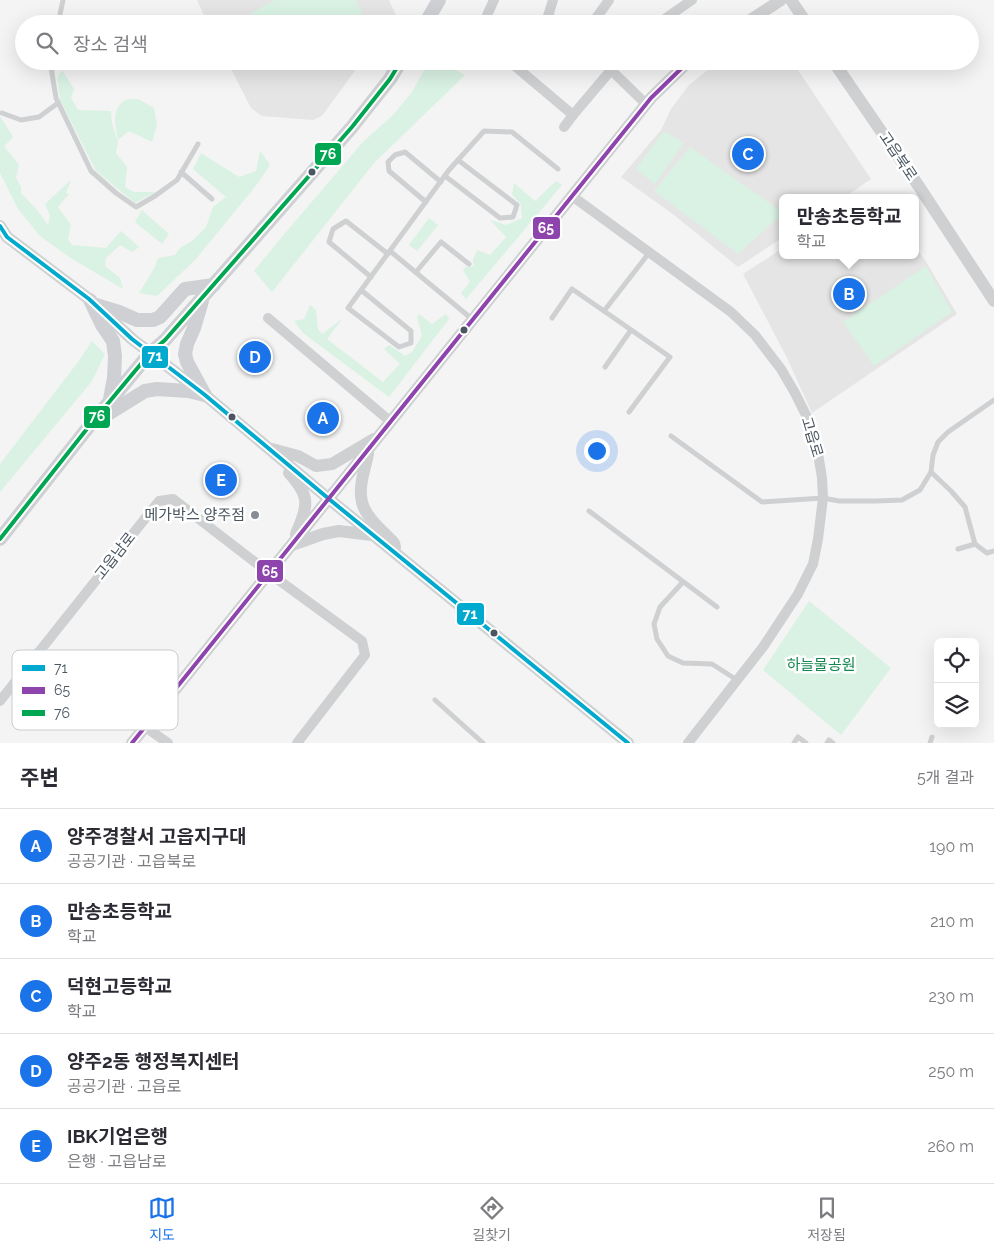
<!DOCTYPE html>
<html lang="ko">
<meta charset="utf-8">
<style>
:root{--surface:#fff;--page:#f7f7f7;--text:#2b2b33;--muted:#7c7c81;--line:#e1e1e2;--accent:#1a73e8}
body{margin:0;font-family:Raleway,"Noto Sans KR",sans-serif;background:var(--page);color:var(--text)}
.controls{position:absolute;right:15px;bottom:15px;display:grid;overflow:hidden;border-radius:8px;box-shadow:0 5px 20px #0002}
.controls button{width:45px;height:45px;display:grid;place-items:center;padding:0;border:0;border-bottom:1px solid var(--line);background:var(--surface);color:var(--text);font:25px sans-serif}
.you{position:absolute;left:596px;top:450px;width:18px;height:18px;margin:-12px;border:4px solid #fff;border-radius:50%;background:#1a73e8;box-shadow:0 0 0 8px #1a73e833}
.badge{display:grid;place-items:center;width:32px;height:32px;border-radius:50%;background:var(--accent);color:#fff;font-size:16px;font-weight:700}
.pin{position:absolute;translate:-50% -50%;border:2px solid #fff;box-shadow:0 1px 5px #0006}
.popup{position:absolute;left:779px;top:194px;width:140px;height:65px;box-sizing:border-box;display:grid;place-content:center;border-radius:8px;background:var(--surface);filter:drop-shadow(0 1px 4px #0005);font-size:16px;white-space:nowrap;color:var(--muted)}
.popup b{font-size:19px;color:var(--text)}
.popup::after{content:'';position:absolute;left:50%;top:100%;margin-left:-10px;border:10px solid transparent;border-top-color:var(--surface)}
.list{margin:0;padding:0;list-style:none}
h2{display:flex;justify-content:space-between;align-items:center;height:65px;margin:0;padding:0 20px;font-size:21px}
h2 small{font-size:16px;font-weight:400;color:var(--muted)}
.list li{display:grid;grid-template-columns:32px 1fr auto;gap:15px;align-items:center;box-sizing:border-box;height:75px;padding:0 20px;border-top:1px solid var(--line)}
.list b{display:block;font-size:19px;white-space:nowrap}
.list p{margin:0;font-size:16px;white-space:nowrap;color:var(--muted)}
.list em{font-size:16px;font-style:normal;color:var(--muted)}
.icon{flex:none;width:28px;height:28px;fill:none;stroke:currentColor;stroke-width:2;stroke-linecap:round;stroke-linejoin:round}
.map{position:relative;flex:none;width:994px;height:743px;overflow:hidden}
.search{position:absolute;background:var(--surface);box-shadow:0 5px 20px #0002;left:15px;right:15px;top:15px;height:55px;display:flex;align-items:center;gap:12px;box-sizing:border-box;padding:0 18px;border-radius:28px;color:var(--muted);font-size:19px}
.sheet{height:440px;background:var(--surface)}
nav{display:flex;justify-content:space-around;align-items:center;box-sizing:border-box;height:70px;border-top:1px solid var(--line);background:var(--surface);font-size:14px;color:var(--muted)}
nav a{display:grid;justify-items:center;gap:2px}
nav .on{color:var(--accent)}
.map>svg:first-child{display:block}
.education{fill:#e6e5e6}
.green{fill:#d9f2e3}
.lines{fill:none;stroke-linecap:round;stroke-linejoin:round}
.service{stroke:#ced0d2;stroke-width:5}
.minor{stroke:#ced0d2;stroke-width:10}
.tertiary{stroke:#ced0d2;stroke-width:12}
.secondary{stroke:#ced0d4;stroke-width:14}
.bus-1-casing{stroke:#fff;stroke-width:8}
.bus-2-casing{stroke:#fff;stroke-width:8}
.bus-3-casing{stroke:#fff;stroke-width:8}
.bus-1{stroke:#00a9ce;stroke-width:4}
.bus-2{stroke:#8e44ad;stroke-width:4}
.bus-3{stroke:#00a651;stroke-width:4}
.bus-dot{fill:#4a5661;stroke:#fff;stroke-width:2}
.poi-dot{fill:#868d94;stroke:#fff;stroke-width:2}
.labels{text-anchor:middle;dominant-baseline:central;stroke-width:5;stroke-linejoin:round;paint-order:stroke}
.street-label{font-size:15px;fill:#4a5661;stroke:#fff}
.poi-label{font-size:15px;fill:#4a5661;stroke:#fff;text-anchor:end}
.park-label{font-size:15px;fill:#17864f;stroke:#fff}
.key{fill:#fff;stroke:#c9ccd0;stroke-width:1}
.key-label{font-size:14px;fill:#4a5661}
.line-badge{stroke:#fff;stroke-width:2}
.badge-label{font-size:14px;text-anchor:middle;font-weight:bold;fill:#fff}
</style>
<div class="map">
<svg width="994" height="743" viewBox="0 0 994 743">
<rect width="100%" height="100%" fill="#f4f4f4"/>
<g class="education">
<polygon points="197,0 389,0 396,15 390,24 208,24"/>
<polygon points="227,61 362,61 322,116 313,120 262,116 251,108"/>
<polygon points="719,61 792,61 871,179 843,198 783,198 783,237 738,267 674,215 621,177 661,130 671,109 689,85"/>
<polygon points="915,246 925,260 957,314 812,413 787,358 743,274 783,248 783,255 915,255"/>
</g>
<g class="green">
<polygon points="275,0 356,0 366,24 258,24 251,13"/>
<polygon points="429,61 439,61 465,75 374,163 272,292 254,271 281,238 363,142 394,114 412,92"/>
<polygon points="62,70 74,89 71,98 78,110 111,111 112,123 118,143 116,153 127,167 125,187 134,192 156,192 135,203 96,171 60,100 57,78"/>
<path d="M 138,99 L 154,108 L 157,125 L 152,142 L 129,131 L 118,140 C 116,127 110,108 126,100 C 129,99 134,99 138,99 Z"/>
<polygon points="0,116 13,137 4,146 19,165 16,178 21,187 21,193 37,210 48,225 50,216 45,204 71,180 66,193 69,194 58,207 71,225 68,239 72,245 106,248 121,231 139,247 132,252 120,245 106,258 105,266 120,278 123,289 69,257 40,236 18,209 0,173"/>
<polygon points="664,131 684,143 655,184 636,169"/>
<polygon points="690,147 783,213 738,254 654,191"/>
<polygon points="260,151 270,165 258,183 196,259 157,296 139,293 155,267 158,258 175,255 180,248 192,241 206,227 213,207 226,197 193,169 201,153 239,177 256,171"/>
<polygon points="556,181 562,185 466,299 461,293 470,282 463,270 466,267 474,266 473,260 477,250 490,255 506,237 490,220 506,225 522,218 521,205 512,194 514,183 535,201"/>
<polygon points="142,210 169,234 162,244 135,222"/>
<polygon points="429,218 438,225 417,251 409,245"/>
<polygon points="926,266 952,312 874,366 843,322"/>
<polygon points="310,305 316,310 318,329 322,334 343,318 327,339 383,382 400,364 384,349 389,345 405,356 412,352 422,336 417,317 419,314 432,324 446,314 449,319 389,397 303,333 294,321 304,319"/>
<polygon points="92,341 105,354 92,381 0,492 0,464 78,362"/>
<polygon points="809,601 891,668 841,735 763,670"/>
</g>
<g class="lines">
<g class="service">
<polyline points="58,24 63,0"/>
<polyline points="50,61 56,98 91,171 116,193 136,207 155,196 177,180 198,144"/>
<polyline points="2,113 21,120 39,117 58,103"/>
<polyline points="181,172 212,199"/>
<polyline points="445,176 500,218 513,217 517,205 458,160"/>
<polyline points="426,202 389,171 388,162 395,155 405,152 441,182"/>
<polyline points="390,251 472,319"/>
<polyline points="416,272 441,242 469,264"/>
<polyline points="371,277 329,242 333,229 346,221 388,254"/>
<polyline points="361,290 411,331 411,343 399,347 348,308 449,170 484,131 512,132 558,169"/>
<polyline points="552,318 572,289 604,311"/>
<polyline points="605,367 631,330"/>
<polyline points="629,412 670,357 604,311 649,253"/>
<polyline points="671,436 762,502 823,498 839,501 876,501 902,500 920,490 931,472 933,455 938,442 948,432 994,400"/>
<polyline points="931,472 951,491 965,507 975,544 958,549"/>
<polyline points="589,511 717,607"/>
<polyline points="975,544 987,553 994,551"/>
<polyline points="683,582 660,607 654,624 657,639 668,656 683,663 712,664 737,680"/>
<polyline points="435,700 483,743"/>
<polyline points="794,743 798,737 806,743"/>
<polyline points="827,743 829,740 833,743"/>
<polyline points="930,743 932,737"/>
</g>
<g class="minor">
<polyline points="553,0 548,16 558,24"/>
<polyline points="483,24 494,0"/>
<polyline points="592,24 609,0"/>
<polyline points="659,24 666,18 692,0"/>
<polyline points="509,61 573,115"/>
<polyline points="619,61 611,70 646,104"/>
<polyline points="564,127 573,115 611,70 602,61"/>
<polyline points="572,196 731,312 755,335 781,369 795,393 808,419 817,447 822,478 823,498 818,539 813,564 798,594 763,647 688,743"/>
<polyline points="268,318 391,422"/>
<polyline points="39,652 168,743"/>
<polyline points="0,701 159,501 173,499 269,573 362,641 365,655 297,743"/>
</g>
<g class="tertiary">
<polyline points="791,0 807,24"/>
<polyline points="744,24 781,0"/>
<polyline points="833,61 920,188 994,301"/>
<polyline points="0,226 7,237 89,299 132,339 205,395 329,499 628,743"/>
<polyline points="272,449 298,456 316,466 332,464 374,439"/>
<path d="M 368,454 C 365,469 358,487 362,502 C 365,517 384,532 394,543 L 395,547"/>
<path d="M 289,473 C 311,497 308,505 296,534"/>
<polyline points="292,545 323,534 339,531 372,535"/>
<polyline points="132,743 651,98 689,61"/>
</g>
<g class="secondary">
<polyline points="425,24 439,0"/>
<polyline points="90,300 102,325 113,341 115,356 114,378 110,399"/>
<polyline points="202,301 194,328 187,344 185,354 187,362 205,395"/>
<polyline points="96,305 119,312 137,320 153,320 160,317 185,289 214,285"/>
<polyline points="103,417 145,391 157,389 188,391 205,395"/>
<polyline points="0,539 90,425 150,353 165,340 352,127 390,79 401,61"/>
</g>
<defs>
<polyline id="bus-1" points="0,226 7,237 89,299 132,339 205,395 329,499 628,743"/>
<polyline id="bus-2" points="132,743 651,98 689,61"/>
<polyline id="bus-3" points="0,539 90,425 150,353 165,340 352,127 390,79 401,61"/>
</defs>
<use href="#bus-1" class="bus-1-casing"/>
<use href="#bus-2" class="bus-2-casing"/>
<use href="#bus-3" class="bus-3-casing"/>
<use href="#bus-1" class="bus-1"/>
<use href="#bus-2" class="bus-2"/>
<use href="#bus-3" class="bus-3"/>
</g>
<g class="bus-dot">
<circle cx="312" cy="172" r="4.5"/>
<circle cx="464" cy="330" r="4.5"/>
<circle cx="232" cy="417" r="4.5"/>
<circle cx="494" cy="633" r="4.5"/>
</g>
<circle class="poi-dot" cx="255" cy="515" r="5"/>
<g class="labels">
<g class="street-label">
<text transform="translate(898 156) rotate(56)">고읍북로</text>
<text transform="translate(812 437) rotate(73)">고읍로</text>
<text transform="translate(115 556) rotate(-52)">고읍남로</text>
</g>
<g class="poi-label">
<text x="245" y="515">메가박스 양주점</text>
</g>
<g class="park-label">
<text x="821" y="665">하늘물공원</text>
</g>
</g>
<rect x="12" y="650" width="166" height="80" rx="8" class="key"/>
<rect x="22" y="665" width="23" height="6" fill="#00a9ce"/>
<rect x="22" y="687" width="23" height="7" fill="#8e44ad"/>
<rect x="22" y="710" width="23" height="6" fill="#00a651"/>
<g class="key-label">
<text x="54" y="673">71</text>
<text x="54" y="695">65</text>
<text x="54" y="718">76</text>
</g>
<g class="line-badge">
<rect x="314" y="142" width="28" height="24" rx="5" fill="#00a651"/>
<rect x="532" y="216" width="29" height="24" rx="5" fill="#8e44ad"/>
<rect x="141" y="345" width="28" height="24" rx="5" fill="#00a9ce"/>
<rect x="83" y="405" width="28" height="24" rx="5" fill="#00a651"/>
<rect x="256" y="559" width="28" height="24" rx="5" fill="#8e44ad"/>
<rect x="456" y="602" width="29" height="24" rx="5" fill="#00a9ce"/>
</g>
<g class="badge-label">
<text x="328" y="159">76</text>
<text x="546" y="233">65</text>
<text x="155" y="361">71</text>
<text x="97" y="421">76</text>
<text x="270" y="576">65</text>
<text x="470" y="619">71</text>
</g>
</svg>
<div class="controls">
<button><svg class="icon" aria-label="locate" viewBox="0 0 24 24"><circle cx="12" cy="12" r="6"/><path d="M12 2v4M12 18v4M2 12h4M18 12h4"/></svg></button>
<button><svg class="icon" aria-label="layers" viewBox="0 0 24 24"><path d="M12 4l9 5-9 5-9-5zM3 14l9 5 9-5"/></svg></button>
</div>
<div class="you"></div>
<div class="pin badge" style="left:323px;top:418px">A</div>
<div class="pin badge" style="left:849px;top:294px">B</div>
<div class="popup"><b>만송초등학교</b>학교</div>
<div class="pin badge" style="left:748px;top:154px">C</div>
<div class="pin badge" style="left:255px;top:357px">D</div>
<div class="pin badge" style="left:221px;top:480px">E</div>
<div class="search"><svg class="icon" aria-label="search" viewBox="0 0 24 24"><circle cx="10" cy="10" r="6"/><path d="M15 15l6 6"/></svg>장소 검색</div>
</div>
<section class="sheet">
<h2>주변<small>5개 결과</small></h2>
<ul class="list">
<li><span class="badge">A</span><div><b>양주경찰서 고읍지구대</b><p>공공기관 · 고읍북로</p></div><em>190 m</em></li>
<li><span class="badge">B</span><div><b>만송초등학교</b><p>학교</p></div><em>210 m</em></li>
<li><span class="badge">C</span><div><b>덕현고등학교</b><p>학교</p></div><em>230 m</em></li>
<li><span class="badge">D</span><div><b>양주2동 행정복지센터</b><p>공공기관 · 고읍로</p></div><em>250 m</em></li>
<li><span class="badge">E</span><div><b>IBK기업은행</b><p>은행 · 고읍남로</p></div><em>260 m</em></li>
</ul>
</section>
<nav>
<a class="on"><svg class="icon" aria-label="map" viewBox="0 0 24 24"><path d="M3 6l6-2 6 2 6-2v14l-6 2-6-2-6 2zM9 4v14M15 6v14"/></svg>지도</a>
<a><svg class="icon" aria-label="directions" viewBox="0 0 24 24"><path d="M12 3l9 9-9 9-9-9zM9 14v-3h6M13 9l2 2-2 2"/></svg>길찾기</a>
<a><svg class="icon" aria-label="saved" viewBox="0 0 24 24"><path d="M7 4h10v16l-5-4-5 4z"/></svg>저장됨</a>
</nav>
